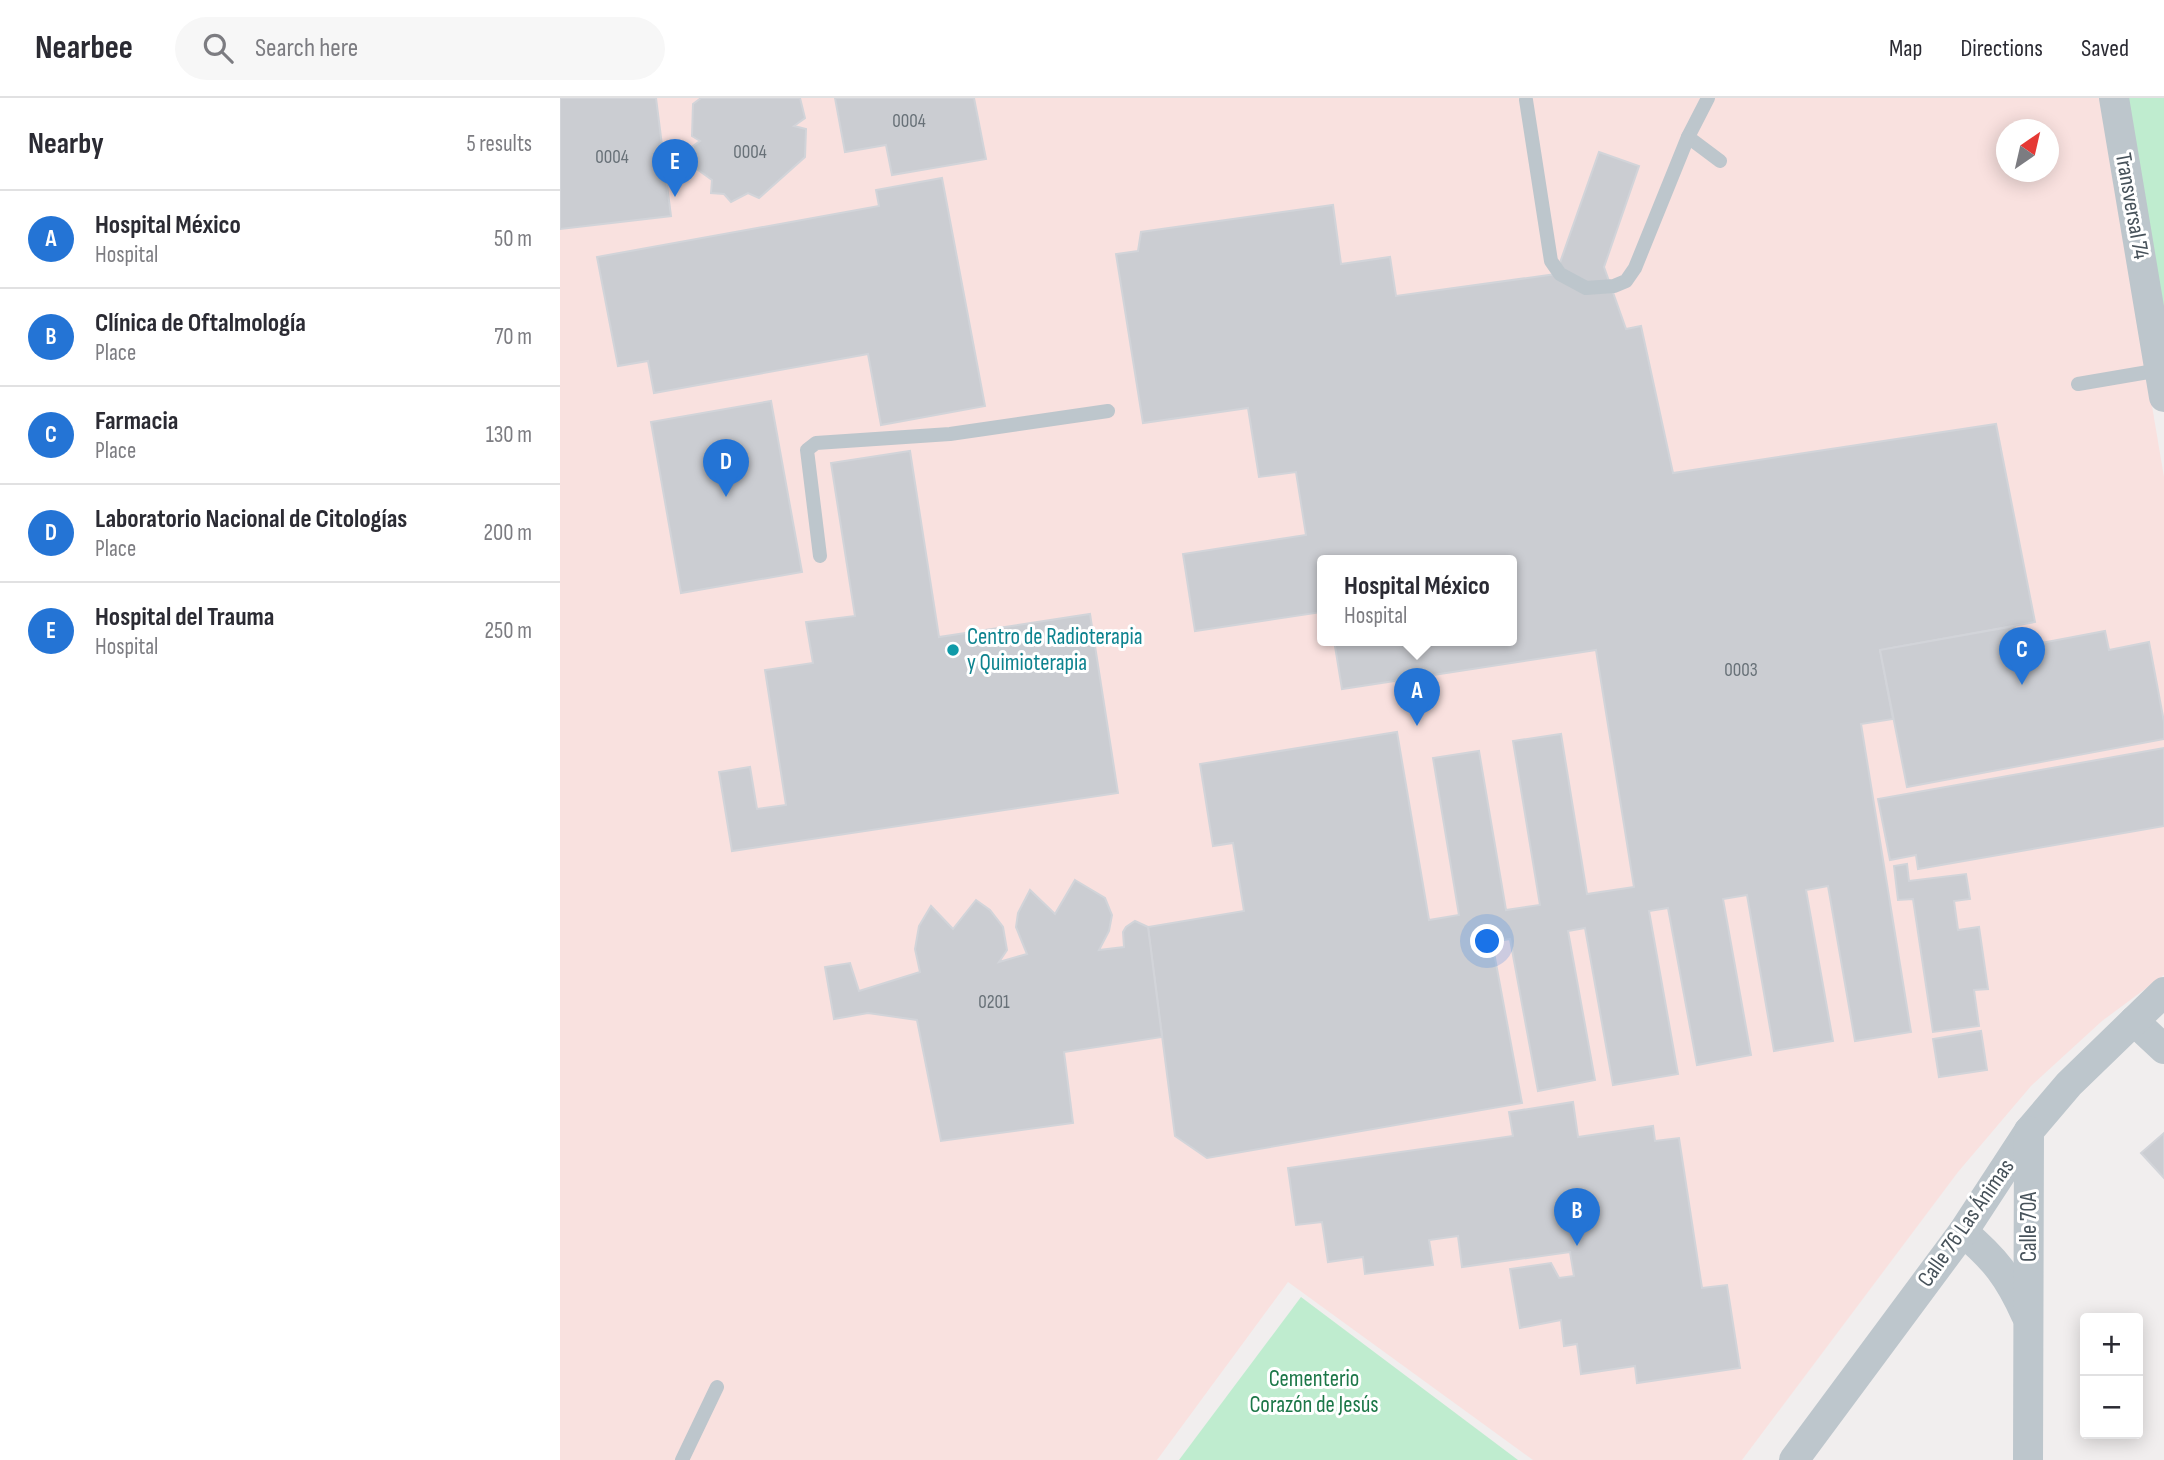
<!DOCTYPE html>
<meta charset="utf-8">
<style>
:root{--surface:#fff;--page:#f7f7f7;--text:#2b2b33;--muted:#7c7c81;--line:#e1e1e2;--accent:#2474d5}
body{margin:0;font-family:"Sofia Sans Condensed",sans-serif;background:var(--page);color:var(--text)}
.controls{position:absolute;right:21px;bottom:21px;display:grid;overflow:hidden;border-radius:7px;box-shadow:0 4px 18px #0003}
.controls button{width:63px;height:63px;display:grid;place-items:center;padding:0;border:0;border-bottom:2px solid var(--line);background:var(--surface);color:var(--text);font:35px sans-serif}
.compass{position:absolute;left:1436px;top:21px;width:63px;height:63px;border-radius:50%;background:var(--surface);box-shadow:0 4px 18px #0003;rotate:34deg}
.you{position:absolute;left:928px;top:844px;width:24px;height:24px;margin:-18px;border:5px solid #fff;border-radius:50%;background:#1a73e8;box-shadow:0 0 0 10px #1a73e833}
.badge{display:grid;place-items:center;width:46px;height:46px;border-radius:50%;background:var(--accent);color:#fff;font-size:23px;font-weight:700}
.pin{position:absolute;translate:-50% -58px;filter:drop-shadow(0 2px 4px #0008)}
.pin::after{content:'';position:absolute;top:37px;width:24px;height:21px;background:inherit;clip-path:polygon(0 0,100% 0,50% 100%)}
.popup{position:absolute;left:757px;top:457px;width:200px;height:91px;box-sizing:border-box;display:grid;place-content:center;border-radius:7px;background:var(--surface);filter:drop-shadow(0 2px 5px #0005);font-size:23px;white-space:nowrap;color:var(--muted)}
.popup b{font-size:26px;color:var(--text)}
.popup::after{content:'';position:absolute;left:50%;top:100%;margin-left:-14px;border:14px solid transparent;border-top-color:var(--surface)}
.list{margin:0;padding:0;list-style:none}
h2{display:flex;justify-content:space-between;align-items:center;height:91px;margin:0;padding:0 28px;font-size:30px}
h2 small{font-size:23px;font-weight:400;color:var(--muted)}
.list li{display:grid;grid-template-columns:46px 1fr auto;gap:21px;align-items:center;box-sizing:border-box;height:98px;padding:0 28px;border-top:2px solid var(--line)}
.list b{display:block;font-size:26px;white-space:nowrap}
.list p{margin:0;font-size:23px;white-space:nowrap;color:var(--muted)}
.list em{font-size:23px;font-style:normal;color:var(--muted)}
.icon{flex:none;width:38px;height:38px;fill:none;stroke:currentColor;stroke-width:2;stroke-linecap:round;stroke-linejoin:round}
.map{position:relative;flex:none;width:1604px;height:1362px;overflow:hidden}
header{display:flex;align-items:center;gap:42px;box-sizing:border-box;height:98px;padding:0 35px;background:var(--surface);border-bottom:2px solid var(--line)}
header strong{font-size:33px}
nav{display:flex;gap:38px;margin-inline-start:auto;font-size:24px}
.search{width:490px;height:63px;background:var(--page);display:flex;align-items:center;gap:18px;box-sizing:border-box;padding:0 24px;border-radius:38px;color:var(--muted);font-size:26px}
main{display:flex}
aside{flex:1;background:var(--surface)}
.map>svg:first-child{display:block}
.medical{fill:#f9e1df;fill-rule:evenodd}
.green{fill:#bfeccf}
.building{fill:#cbcdd2;stroke:#d2d4d9;stroke-width:2}
.lines{fill:none;stroke-linecap:round;stroke-linejoin:round}
.lane{stroke:#bdc6cc;stroke-width:14}
.street{stroke:#bdc6cc;stroke-width:30}
.culture-dot{fill:#0f9aa8;stroke:#fff;stroke-width:2.5}
.labels{text-anchor:middle;dominant-baseline:central;stroke-width:6;stroke-linejoin:round;paint-order:stroke}
.number-label{font-size:19px;fill:#687178}
.street-label{font-size:23px;fill:#47525a;stroke:#fff}
.culture-label{font-size:23px;fill:#0d838f;stroke:#fff;text-anchor:start}
.park-label{font-size:23px;fill:#1c7748;stroke:#fff}
</style>
<header>
<strong>Nearbee</strong>
<div class="search"><svg class="icon" aria-label="search" viewBox="0 0 24 24"><circle cx="10" cy="10" r="6"/><path d="M15 15l6 6"/></svg>Search here</div>
<nav><a>Map</a><a>Directions</a><a>Saved</a></nav>
</header>
<main>
<aside>
<h2>Nearby<small>5 results</small></h2>
<ul class="list">
<li><span class="badge">A</span><div><b>Hospital México</b><p>Hospital</p></div><em>50 m</em></li>
<li><span class="badge">B</span><div><b>Clínica de Oftalmología</b><p>Place</p></div><em>70 m</em></li>
<li><span class="badge">C</span><div><b>Farmacia</b><p>Place</p></div><em>130 m</em></li>
<li><span class="badge">D</span><div><b>Laboratorio Nacional de Citologías</b><p>Place</p></div><em>200 m</em></li>
<li><span class="badge">E</span><div><b>Hospital del Trauma</b><p>Hospital</p></div><em>250 m</em></li>
</ul>
</aside>
<div class="map">
<svg width="1604" height="1362" viewBox="0 0 1604 1362">
<rect width="100%" height="100%" fill="#f1eeee"/>
<path class="medical" d="M 0,0 L 1540,0 L 1604,379 L 1604,877 L 1542,923 L 1471,988 L 1398,1074 L 1182,1362 L 973,1362 L 728,1184 L 597,1362 L 0,1362 ZM 1447,32 L 1489,32 L 1489,74 L 1447,74 ZM 762,462 L 952,462 L 952,542 L 762,542 Z"/>
<g class="green">
<polygon points="1567,0 1604,0 1604,230"/>
<polygon points="741,1199 958,1362 619,1362"/>
</g>
<g class="building">
<polygon points="0,0 96,0 111,118 0,131"/>
<polygon points="141,0 240,0 245,20 234,28 246,31 245,59 199,100 188,95 171,104 164,96 151,95 152,82 134,69 133,48 140,43 132,38 133,6"/>
<polygon points="275,0 414,0 426,61 332,77 326,47 285,54"/>
<polygon points="1039,54 1079,68 1044,169 1066,231 1081,228 1113,375 1436,326 1475,524 1320,552 1333,621 1301,626 1351,934 1295,943 1268,788 1246,792 1273,943 1214,953 1187,797 1163,801 1191,957 1137,967 1108,810 1089,813 1118,976 1053,987 1025,830 1008,833 1035,982 978,993 950,841 932,844 962,1005 647,1060 615,1038 588,829 684,813 673,745 653,748 640,666 837,634 869,822 899,817 873,660 919,653 946,812 980,807 953,643 1001,636 1027,796 1074,789 1036,552 782,591 774,542 952,542 952,462 762,462 762,514 635,533 623,456 746,437 736,374 699,379 688,310 583,325 556,156 578,153 581,134 773,107 781,166 830,159 836,198 996,176"/>
<polygon points="382,80 425,308 321,327 308,256 94,295 88,263 58,268 37,159 319,108 316,92"/>
<polygon points="211,303 242,474 121,495 91,324"/>
<polygon points="350,353 379,539 530,516 558,695 172,753 159,674 190,669 197,711 226,707 205,572 253,565 246,524 295,518 271,365"/>
<polygon points="1455,528 1460,549 1545,533 1549,552 1589,544 1604,624 1604,641 1347,689 1320,552"/>
<polygon points="1604,650 1604,728 1358,771 1356,757 1330,762 1318,701"/>
<polygon points="1347,766 1349,783 1406,776 1410,801 1394,803 1398,832 1419,829 1428,891 1414,892 1419,928 1373,934 1353,801 1338,802 1334,768"/>
<polygon points="515,782 545,800 552,817 549,833 539,852 564,849 563,834 566,829 575,823 588,829 602,939 504,954 513,1025 381,1043 357,922 308,915 274,921 265,869 290,865 299,893 360,874 355,851 359,828 371,808 393,831 416,802 430,812 443,829 447,852 439,864 467,856 456,829 458,815 470,792 495,816"/>
<polygon points="1421,933 1427,972 1379,979 1373,941"/>
<polygon points="1013,1004 1018,1039 1093,1028 1095,1043 1119,1040 1142,1190 1167,1187 1180,1270 1077,1285 1075,1268 1021,1276 1017,1246 1004,1248 1001,1222 960,1230 950,1171 991,1165 999,1180 1014,1178 1010,1154 902,1169 898,1138 869,1142 873,1167 805,1176 803,1159 768,1164 762,1124 736,1127 728,1070 953,1038 949,1014"/>
<polygon points="1604,1035 1604,1080 1581,1055"/>
</g>
<g class="lines">
<g class="lane">
<polyline points="1148,0 1128,39 1160,63"/>
<polyline points="966,2 991,163 1000,176 1026,190 1054,188 1066,183 1075,170 1128,39"/>
<polyline points="1518,286 1600,272"/>
<polyline points="260,458 247,352 256,345 390,336 548,313"/>
<polyline points="122,1362 157,1289"/>
</g>
<g class="street">
<polyline points="1554,0 1604,299"/>
<polyline points="1574,923 1604,951"/>
<path d="M 1403,1134 C 1435,1161 1449,1179 1466,1217"/>
<polyline points="1234,1362 1403,1134 1469,1033 1509,986 1604,894"/>
<polyline points="1468,1362 1469,1033"/>
</g>
</g>
<circle class="culture-dot" cx="393" cy="552" r="7"/>
<g class="labels">
<g class="number-label">
<text x="349" y="23">0004</text>
<text x="190" y="54">0004</text>
<text x="52" y="59">0004</text>
<text x="1181" y="572">0003</text>
<text x="434" y="904">0201</text>
</g>
<g class="street-label">
<text transform="translate(1572 108) rotate(80)">Transversal 74</text>
<text transform="translate(1406 1125) rotate(-55)">Calle 76 Las Ánimas</text>
<text transform="translate(1469 1129) rotate(-90)">Calle 70A</text>
</g>
<g class="culture-label">
<text x="407" y="539">Centro de Radioterapia<tspan x="407" dy="26">y Quimioterapia</tspan></text>
</g>
<g class="park-label">
<text x="754" y="1281">Cementerio<tspan x="754" dy="26">Corazón de Jesús</tspan></text>
</g>
</g>
</svg>
<div class="controls">
<button>+</button>
<button>−</button>
</div>
<svg class="compass" viewBox="-18 -18 36 36"><path d="M0-13l5 13h-10z" fill="#e53935"/><path d="M0 13l5-13h-10z" fill="#7c7c81"/></svg>
<div class="you"></div>
<div class="pin badge" style="left:857px;top:628px">A</div>
<div class="popup"><b>Hospital México</b>Hospital</div>
<div class="pin badge" style="left:1017px;top:1148px">B</div>
<div class="pin badge" style="left:1462px;top:587px">C</div>
<div class="pin badge" style="left:166px;top:399px">D</div>
<div class="pin badge" style="left:115px;top:99px">E</div>
</div>
</main>
